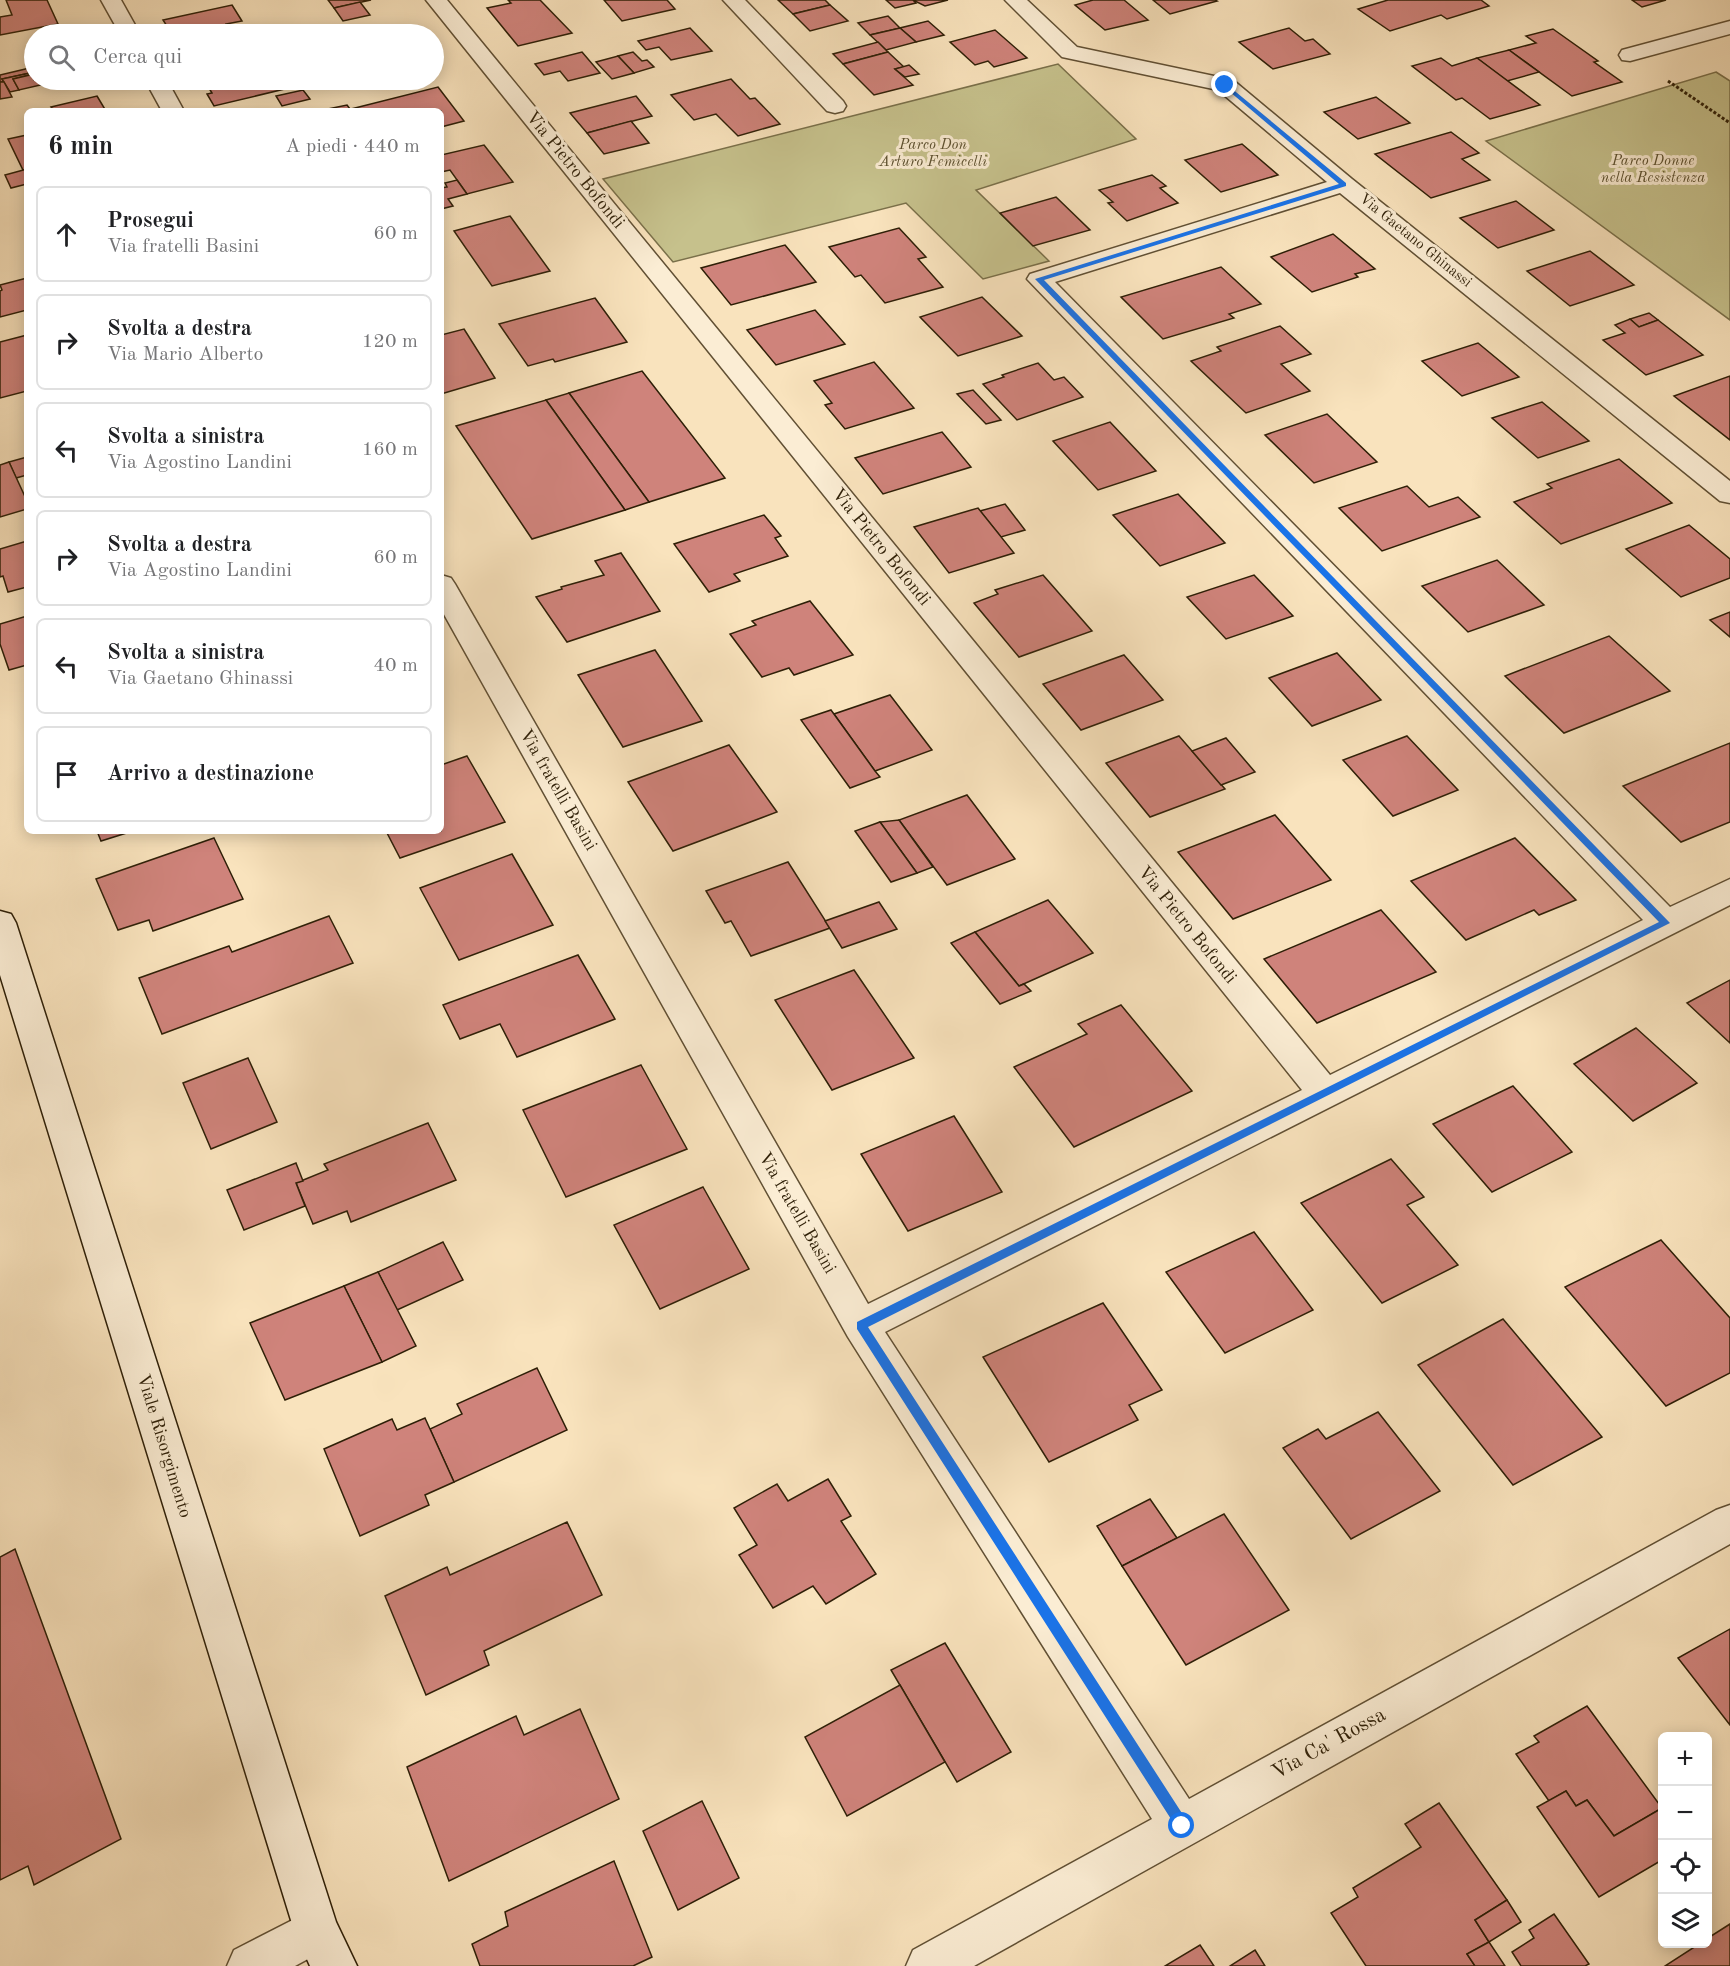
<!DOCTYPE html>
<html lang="it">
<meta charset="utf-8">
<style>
:root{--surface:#fff;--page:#f6f6f6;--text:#202124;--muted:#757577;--line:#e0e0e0}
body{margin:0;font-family:"Old Standard TT",serif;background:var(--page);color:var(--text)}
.controls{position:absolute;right:18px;bottom:18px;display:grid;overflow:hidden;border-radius:9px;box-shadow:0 3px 15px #0003}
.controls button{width:54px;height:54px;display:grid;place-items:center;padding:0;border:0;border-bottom:2px solid var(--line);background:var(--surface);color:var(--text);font:30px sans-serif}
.stop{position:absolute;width:18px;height:18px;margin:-14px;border:4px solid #1a73e8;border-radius:50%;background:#fff}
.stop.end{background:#1a73e8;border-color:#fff;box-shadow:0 2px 6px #0008}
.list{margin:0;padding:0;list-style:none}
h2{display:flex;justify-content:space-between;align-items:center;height:78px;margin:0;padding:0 24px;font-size:26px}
h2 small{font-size:20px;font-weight:400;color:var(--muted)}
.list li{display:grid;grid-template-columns:39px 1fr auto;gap:18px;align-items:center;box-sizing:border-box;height:96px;margin:0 12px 12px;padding:0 12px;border:2px solid var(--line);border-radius:9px}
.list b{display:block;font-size:22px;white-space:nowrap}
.list p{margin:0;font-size:20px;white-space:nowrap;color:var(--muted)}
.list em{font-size:20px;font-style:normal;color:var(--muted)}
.icon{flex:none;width:33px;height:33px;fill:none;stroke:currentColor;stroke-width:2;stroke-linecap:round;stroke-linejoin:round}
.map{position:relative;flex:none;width:1730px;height:1966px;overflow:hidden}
.search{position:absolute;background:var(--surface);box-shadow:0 3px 15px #0003;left:24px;top:24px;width:420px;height:66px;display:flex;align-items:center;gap:15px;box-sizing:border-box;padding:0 21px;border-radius:33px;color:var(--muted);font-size:22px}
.panel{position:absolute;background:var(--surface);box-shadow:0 3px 15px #0003;left:24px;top:108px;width:420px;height:726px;border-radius:9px}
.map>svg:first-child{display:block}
.green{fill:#c6c18c;stroke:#7a704a;stroke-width:1.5}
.building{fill:#cf837b;stroke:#2e1f07;stroke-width:1.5}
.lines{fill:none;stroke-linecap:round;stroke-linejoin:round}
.street-casing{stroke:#615034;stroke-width:3}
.secondary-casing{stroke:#2e1f07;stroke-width:3}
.path{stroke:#2e1f07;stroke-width:3;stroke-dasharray:3 2;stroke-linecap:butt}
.street{fill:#fbedd4;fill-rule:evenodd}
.secondary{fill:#fbedd4;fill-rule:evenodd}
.route{fill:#1a73e8}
.labels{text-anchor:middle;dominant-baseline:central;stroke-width:6;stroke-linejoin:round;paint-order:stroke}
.far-park-label{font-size:15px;font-style:italic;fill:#5c502f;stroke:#fbedd4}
.far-street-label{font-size:15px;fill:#2e1f07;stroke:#fbedd4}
.street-label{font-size:18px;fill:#2e1f07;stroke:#fbedd4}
.near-street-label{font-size:21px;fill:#2e1f07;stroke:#fbedd4}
</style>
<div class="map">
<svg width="1730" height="1966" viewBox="0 0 1730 1966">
<rect width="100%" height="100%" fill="#f9e3bd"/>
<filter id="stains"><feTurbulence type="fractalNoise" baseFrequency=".00333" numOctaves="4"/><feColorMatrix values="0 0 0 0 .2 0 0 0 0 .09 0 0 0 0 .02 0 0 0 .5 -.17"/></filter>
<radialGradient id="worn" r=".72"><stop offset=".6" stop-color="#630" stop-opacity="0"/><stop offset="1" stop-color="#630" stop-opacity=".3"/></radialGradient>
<g class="green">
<polygon points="1058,64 1136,139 976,190 1049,261 983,279 906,203 673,262 603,179"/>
<polygon points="1716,72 1730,81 1730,320 1486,141"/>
</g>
<g class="building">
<polygon points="6,0 47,0 58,24 0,35 0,17 12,15"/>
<polygon points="328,0 371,0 334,8"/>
<polygon points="508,0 540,0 572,33 518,46 487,8 511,3"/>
<polygon points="604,0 667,0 675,9 622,21"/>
<polygon points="778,0 825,0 830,5 793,14"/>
<polygon points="886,0 913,0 916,3 895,8"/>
<polygon points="913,0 948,0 925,6"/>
<polygon points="1093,0 1124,0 1148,20 1105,30 1075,5"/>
<polygon points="1153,0 1215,0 1217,1 1170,14"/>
<polygon points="1388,0 1481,0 1489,6 1447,19 1441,15 1390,31 1358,9"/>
<polygon points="1632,0 1666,0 1642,7"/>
<polygon points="360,2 370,15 343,21 334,8"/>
<polygon points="232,5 242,21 226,24 232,34 172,34 163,20"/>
<polygon points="830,5 848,21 810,31 793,14"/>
<polygon points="888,16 900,28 870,35 858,23"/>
<polygon points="928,21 944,35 916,42 900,28"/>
<polygon points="690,28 712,51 671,60 659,47 646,50 638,41"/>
<polygon points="900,28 916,42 886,50 870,35"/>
<polygon points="1289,28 1305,41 1313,39 1330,54 1273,69 1239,42"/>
<polygon points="1553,29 1598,61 1594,62 1622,82 1572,96 1509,50 1536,43 1526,36"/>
<polygon points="995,30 1027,58 994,67 988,61 975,65 950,42"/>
<polygon points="878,42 888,52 843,64 833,54"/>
<polygon points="1509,50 1539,72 1507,81 1477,58"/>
<polygon points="582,52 600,73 568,81 560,71 544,75 535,64"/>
<polygon points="633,52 642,61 647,60 654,67 634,73 618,56"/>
<polygon points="888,52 904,67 895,69 913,85 874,95 843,64"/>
<polygon points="618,56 634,73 612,79 596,62"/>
<polygon points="1441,58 1452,66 1477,58 1540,105 1490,119 1462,98 1456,100 1412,66"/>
<polygon points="909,65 919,74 905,77 895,69"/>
<polygon points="34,67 30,73 2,79 4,82 0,82 0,75"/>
<polygon points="34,68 34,74 13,79 19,90 10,92 2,79 30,73"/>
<polygon points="34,74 34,80 62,80 19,90 13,79"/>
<polygon points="731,79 750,99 755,98 780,124 738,136 716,114 694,120 671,95"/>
<polygon points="204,80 288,80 293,87 214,106 207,94 212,93"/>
<polygon points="0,82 4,82 12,97 0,99"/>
<polygon points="438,87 464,121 441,127 441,111 351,109"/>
<polygon points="303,90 310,99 282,106 276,96"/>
<polygon points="97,96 106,111 54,111 51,107"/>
<polygon points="636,96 652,116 587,133 570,113"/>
<polygon points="1376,97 1410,123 1358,139 1324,112"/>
<polygon points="347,105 350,109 320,111 323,110"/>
<polygon points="631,121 649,143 604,154 587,133"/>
<polygon points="1451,132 1479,153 1462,159 1490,180 1431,198 1375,154"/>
<polygon points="27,135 27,169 23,170 8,139"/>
<polygon points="1242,144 1278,175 1221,192 1185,160"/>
<polygon points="484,145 513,182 467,194 450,170 441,172 441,155"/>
<polygon points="27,169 27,184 11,188 5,175"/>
<polygon points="1152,175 1166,186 1160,188 1178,203 1127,221 1108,203 1113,202 1099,190"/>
<polygon points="457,180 467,194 448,199 453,206 441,209 441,188 447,187 445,183"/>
<polygon points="1056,197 1090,230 1033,246 1000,213"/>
<polygon points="1516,201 1554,230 1498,248 1460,218"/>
<polygon points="510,216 550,271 492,286 454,231"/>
<polygon points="899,228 926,257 918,259 943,287 885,303 861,275 855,277 829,247"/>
<polygon points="1333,234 1375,269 1355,274 1358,277 1312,292 1271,257"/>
<polygon points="785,245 816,282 731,305 701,268"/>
<polygon points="1590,251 1634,285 1570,306 1527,271"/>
<polygon points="1221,267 1261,304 1229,314 1234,318 1163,339 1121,297"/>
<polygon points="27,278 27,310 0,317 0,291 2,290 0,285"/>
<polygon points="982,297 1022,336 958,356 920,317"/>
<polygon points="595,298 627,342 555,362 553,359 528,366 499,324"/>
<polygon points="815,310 845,344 776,365 747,330"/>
<polygon points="1649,313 1658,320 1639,327 1630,319"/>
<polygon points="1630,319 1639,327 1658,320 1703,355 1646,375 1603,340 1625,333 1615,325"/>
<polygon points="1280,326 1311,354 1281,364 1310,391 1246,413 1191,361 1221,351 1217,347"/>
<polygon points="464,329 495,378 441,394 441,335"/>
<polygon points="27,335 27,391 0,398 0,342"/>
<polygon points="1478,343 1519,377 1462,396 1422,361"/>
<polygon points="874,362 914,408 845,429 825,405 832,403 814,381"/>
<polygon points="1038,363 1054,380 1064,377 1083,397 1017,420 983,384 1004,377 1002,375"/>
<polygon points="642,371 725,478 649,502 569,393"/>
<polygon points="1730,376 1730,440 1674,396"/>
<polygon points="973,390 1001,420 986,424 957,394"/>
<polygon points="569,393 649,502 625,510 546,400"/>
<polygon points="546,400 625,510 532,539 456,426"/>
<polygon points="1542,402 1589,441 1538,458 1492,418"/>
<polygon points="1327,414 1377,462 1314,483 1265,435"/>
<polygon points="1110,422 1156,471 1098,490 1053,441"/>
<polygon points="942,432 971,467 883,494 855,458"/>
<polygon points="27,457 27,475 16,478 9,462"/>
<polygon points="1619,459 1672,503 1561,544 1514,502 1552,488 1547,484"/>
<polygon points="9,462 27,501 27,509 0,517 0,465"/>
<polygon points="1407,486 1429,507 1458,497 1480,517 1382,551 1339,508"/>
<polygon points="1178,494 1225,543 1160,566 1113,515"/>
<polygon points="1005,504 1025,530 1001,537 980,511"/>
<polygon points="978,508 1014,553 949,573 914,527"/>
<polygon points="764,515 781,536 775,538 788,556 734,574 740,581 709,592 674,544"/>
<polygon points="1689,525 1730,559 1730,578 1681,597 1626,549"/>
<polygon points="27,541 27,587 8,592 3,576 0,577 0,549"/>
<polygon points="621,553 660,611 567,642 536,597 562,589 561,587 604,575 595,561"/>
<polygon points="1497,560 1544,605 1468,632 1422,586"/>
<polygon points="1043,575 1092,631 1019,657 974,603 998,594 995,590"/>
<polygon points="1254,575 1293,616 1226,639 1187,597"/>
<polygon points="810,601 853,655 794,675 789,668 762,677 730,634 756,625 752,621"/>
<polygon points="1730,612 1730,637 1710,620"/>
<polygon points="27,616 27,665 9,670 0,644 0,624"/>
<polygon points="1609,636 1670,691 1564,733 1505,676"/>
<polygon points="655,650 702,721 623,747 578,675"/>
<polygon points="1337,653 1381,700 1312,726 1269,678"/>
<polygon points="1124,655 1163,700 1081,730 1043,684"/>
<polygon points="890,695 932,750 875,771 834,714"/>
<polygon points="831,710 875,771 880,777 850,788 801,720"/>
<polygon points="1179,736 1225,789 1150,817 1106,763"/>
<polygon points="1407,736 1458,790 1393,816 1343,760"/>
<polygon points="1226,738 1255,772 1221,785 1192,751"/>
<polygon points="1730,743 1730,822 1681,842 1623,786"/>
<polygon points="729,745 777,812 673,851 628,782"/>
<polygon points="467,756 505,822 400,858 386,831 441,831 441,765"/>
<polygon points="967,795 1015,859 947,885 899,820"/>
<polygon points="1275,815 1331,880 1233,919 1178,852"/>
<polygon points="899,820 933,867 917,873 880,822"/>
<polygon points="880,822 917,873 891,882 855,831"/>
<polygon points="97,831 133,831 101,841"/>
<polygon points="214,838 243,899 153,931 149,920 118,930 96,879"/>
<polygon points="1515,838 1576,900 1539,915 1534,910 1466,940 1411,881"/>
<polygon points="512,854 553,925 459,960 420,888"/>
<polygon points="788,862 830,928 751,956 731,921 725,923 706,891"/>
<polygon points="1048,900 1093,953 1019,986 975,932"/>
<polygon points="879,902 897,929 842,948 825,921"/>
<polygon points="1381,910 1436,972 1317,1023 1264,959"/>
<polygon points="329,916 353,963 162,1034 139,978 229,946 232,952"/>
<polygon points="975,932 1019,986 1024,984 1031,991 1000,1004 951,943"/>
<polygon points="578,955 615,1019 517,1057 500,1024 460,1039 443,1005"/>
<polygon points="854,970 914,1058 832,1090 775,1000"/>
<polygon points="1730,980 1730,1043 1687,1003"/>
<polygon points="1121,1005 1192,1091 1074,1147 1014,1067 1087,1034 1078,1024"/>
<polygon points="1636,1028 1697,1083 1633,1121 1574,1064"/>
<polygon points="248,1058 277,1122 211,1149 183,1083"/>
<polygon points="641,1065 687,1149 566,1197 523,1110"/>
<polygon points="1513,1086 1572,1152 1492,1192 1433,1124"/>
<polygon points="954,1116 1002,1192 908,1231 861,1154"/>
<polygon points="428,1123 456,1180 351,1222 347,1211 313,1224 296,1183 328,1170 324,1164"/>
<polygon points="1391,1159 1424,1197 1407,1205 1458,1265 1382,1303 1301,1203"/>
<polygon points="296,1163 303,1181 296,1183 305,1206 244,1230 227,1190"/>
<polygon points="703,1187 749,1269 660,1309 614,1225"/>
<polygon points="1254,1232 1313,1310 1225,1353 1166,1272"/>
<polygon points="1661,1240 1730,1318 1730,1373 1666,1406 1565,1287"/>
<polygon points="443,1242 463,1280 397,1310 378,1272"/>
<polygon points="378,1272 416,1346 382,1362 344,1286"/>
<polygon points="344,1286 382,1362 285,1400 250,1323"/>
<polygon points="1103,1303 1162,1390 1129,1405 1138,1420 1049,1462 983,1357"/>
<polygon points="1503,1319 1602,1437 1513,1485 1418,1365"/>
<polygon points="537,1368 567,1430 454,1482 430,1429 462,1414 457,1404"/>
<polygon points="1378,1412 1440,1491 1351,1539 1283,1448 1318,1429 1326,1439"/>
<polygon points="425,1418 454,1482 425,1495 429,1505 360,1536 324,1449 392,1419 397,1430"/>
<polygon points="828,1479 851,1516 841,1521 876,1574 826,1604 813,1586 773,1608 739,1555 757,1545 734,1508 777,1484 788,1501"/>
<polygon points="1150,1499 1177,1538 1122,1566 1097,1526"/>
<polygon points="1224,1514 1289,1610 1186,1665 1122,1566"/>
<polygon points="567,1522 602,1595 484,1651 489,1665 426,1695 385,1596 447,1567 450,1575"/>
<polygon points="15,1549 121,1839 34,1885 28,1866 0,1880 0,1557"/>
<polygon points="1730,1629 1730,1725 1678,1658"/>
<polygon points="945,1643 1011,1752 957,1782 891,1670"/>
<polygon points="900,1685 945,1762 847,1816 805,1737"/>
<polygon points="1587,1706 1662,1808 1614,1836 1587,1800 1576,1806 1566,1791 1549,1801 1516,1754 1539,1742 1534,1736"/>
<polygon points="580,1709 619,1799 449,1881 407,1767 516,1716 524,1735"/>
<polygon points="1566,1791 1576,1806 1587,1800 1614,1836 1662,1808 1662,1860 1599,1897 1537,1807"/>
<polygon points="702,1801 739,1878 678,1910 643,1831"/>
<polygon points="1439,1803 1507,1900 1475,1920 1489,1942 1467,1954 1475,1966 1366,1966 1331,1913 1358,1897 1353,1888 1421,1847 1405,1824"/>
<polygon points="614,1861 652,1957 633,1966 480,1966 472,1944 508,1926 505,1912"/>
<polygon points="1507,1900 1521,1922 1489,1942 1475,1920"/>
<polygon points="1554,1914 1589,1964 1585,1966 1521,1966 1512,1952 1534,1938 1529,1930"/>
<polygon points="1730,1924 1730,1966 1665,1966 1699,1944 1708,1944 1708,1938"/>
<polygon points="1489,1942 1505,1966 1475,1966 1467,1954"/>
<polygon points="1200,1945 1214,1966 1165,1966"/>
<polygon points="1255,1950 1265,1966 1230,1966"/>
</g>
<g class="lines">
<defs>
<g id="street">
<polygon points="101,0 121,0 140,34 120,34"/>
<polygon points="426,0 447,0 1330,1075 1643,920 1027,279 1030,274 1327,182 1218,90 1062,57 1005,0 1027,0 1077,47 1233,80 1352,179 1730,481 1730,503 1720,501 1340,193 1055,282 1670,907 1730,879 1730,905 885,1332 1189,1799 1716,1510 1730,1505 1730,1544 974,1966 906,1966 913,1950 1152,1819 848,1337 441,609 441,575 451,578 455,584 868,1304 1302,1090"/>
<polygon points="723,0 745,0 843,101 846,106 843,111 835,113 827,111"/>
<polygon points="1730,21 1730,34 1630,61 1622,60 1619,55 1622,50"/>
<polygon points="145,80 167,80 184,111 162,111"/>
<polygon points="316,1908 332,1914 338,1930 332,1946 295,1966 227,1966 234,1950"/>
</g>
<polygon id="secondary" points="0,911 11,914 16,923 336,1922 357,1966 310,1966 294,1930 0,975"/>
</defs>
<use href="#street" class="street-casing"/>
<use href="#secondary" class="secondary-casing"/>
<polyline class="path" points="1668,81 1730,123"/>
<use href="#street" class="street"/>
<use href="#secondary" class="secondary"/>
</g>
<polygon class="route" points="1225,83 1346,183 1346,186 1044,280 1670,923 868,1327 1187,1821 1189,1826 1187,1830 1182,1832 1178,1830 857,1329 857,1322 1659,922 1035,279 1339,184 1223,86"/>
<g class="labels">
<g class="far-park-label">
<text x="933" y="145">Parco Don<tspan x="933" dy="17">Arturo Femicelli</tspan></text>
<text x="1653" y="161">Parco Donne<tspan x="1653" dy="17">nella Resistenza</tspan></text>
</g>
<g class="far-street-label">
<text transform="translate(1415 241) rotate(39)">Via Gaetano Ghinassi</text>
</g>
<g class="street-label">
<text transform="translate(575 170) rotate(51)">Via Pietro Bofondi</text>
<text transform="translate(881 547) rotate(51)">Via Pietro Bofondi</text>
<text transform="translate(558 790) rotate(60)">Via fratelli Basini</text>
<text transform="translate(1187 925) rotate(51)">Via Pietro Bofondi</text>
<text transform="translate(797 1213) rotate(60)">Via fratelli Basini</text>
<text transform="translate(164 1446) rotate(73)">Viale Risorgimento</text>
</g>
<g class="near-street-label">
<text transform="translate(1329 1744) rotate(-29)">Via Ca' Rossa</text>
</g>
</g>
<rect width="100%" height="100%" filter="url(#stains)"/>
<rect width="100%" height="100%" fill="url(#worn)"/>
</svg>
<div class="controls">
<button>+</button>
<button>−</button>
<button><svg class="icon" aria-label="locate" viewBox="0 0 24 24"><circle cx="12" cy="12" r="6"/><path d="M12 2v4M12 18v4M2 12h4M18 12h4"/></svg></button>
<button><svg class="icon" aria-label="layers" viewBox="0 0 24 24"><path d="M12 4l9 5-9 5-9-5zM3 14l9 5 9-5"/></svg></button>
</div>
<div class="stop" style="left:1182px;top:1826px"></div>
<div class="stop end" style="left:1225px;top:85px"></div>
<div class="search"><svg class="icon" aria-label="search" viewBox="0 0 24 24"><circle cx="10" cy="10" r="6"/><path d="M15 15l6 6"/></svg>Cerca qui</div>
<section class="panel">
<h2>6 min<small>A piedi · 440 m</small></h2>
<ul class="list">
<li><svg class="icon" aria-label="ahead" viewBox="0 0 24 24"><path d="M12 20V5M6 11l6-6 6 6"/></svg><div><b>Prosegui</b><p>Via fratelli Basini</p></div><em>60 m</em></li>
<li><svg class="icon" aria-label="right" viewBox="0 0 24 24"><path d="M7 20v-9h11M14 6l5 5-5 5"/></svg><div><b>Svolta a destra</b><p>Via Mario Alberto</p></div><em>120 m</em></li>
<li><svg class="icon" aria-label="left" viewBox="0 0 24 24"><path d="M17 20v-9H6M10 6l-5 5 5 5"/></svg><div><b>Svolta a sinistra</b><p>Via Agostino Landini</p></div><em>160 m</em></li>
<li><svg class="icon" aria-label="right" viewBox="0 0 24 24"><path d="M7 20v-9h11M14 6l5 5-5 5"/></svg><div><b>Svolta a destra</b><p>Via Agostino Landini</p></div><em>60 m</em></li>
<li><svg class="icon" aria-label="left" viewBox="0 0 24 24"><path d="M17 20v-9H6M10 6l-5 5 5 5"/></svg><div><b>Svolta a sinistra</b><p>Via Gaetano Ghinassi</p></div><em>40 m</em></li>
<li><svg class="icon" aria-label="arrive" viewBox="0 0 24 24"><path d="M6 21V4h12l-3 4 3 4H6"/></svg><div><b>Arrivo a destinazione</b></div></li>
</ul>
</section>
</div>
